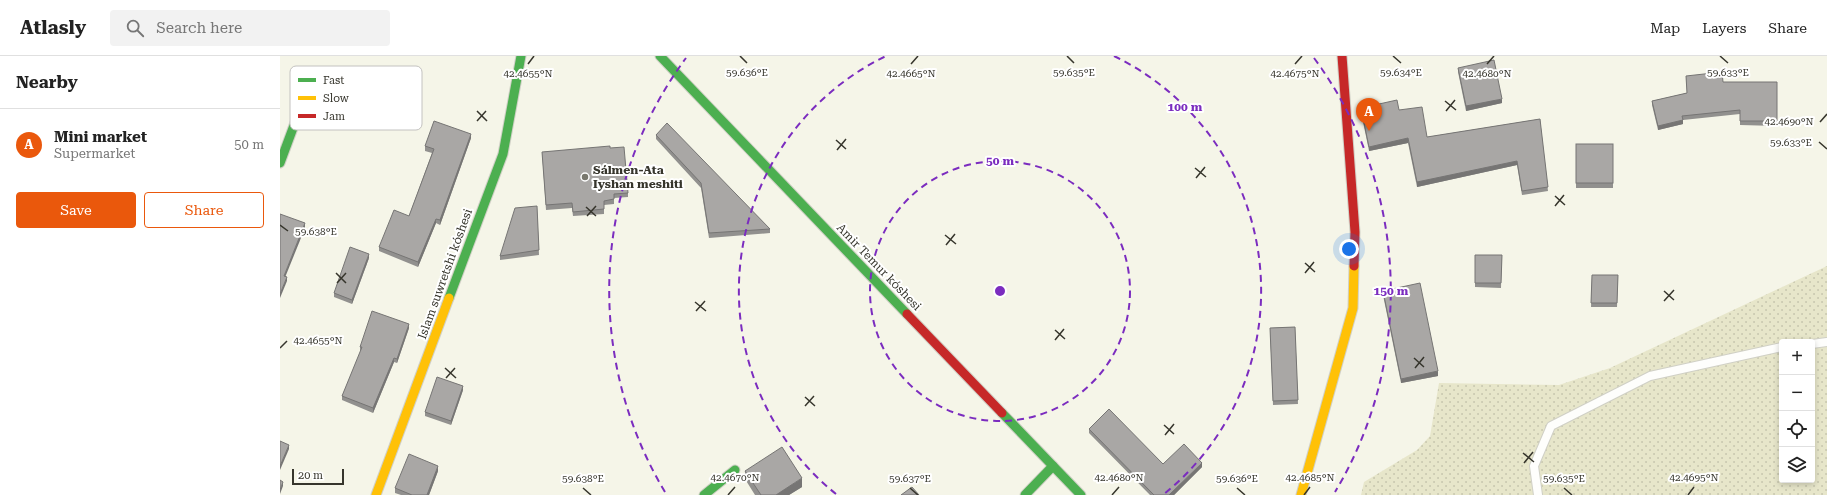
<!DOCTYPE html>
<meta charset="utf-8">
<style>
:root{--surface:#fff;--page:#f2f2f2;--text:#222;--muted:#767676;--line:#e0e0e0;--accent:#ea580c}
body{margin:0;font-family:"Roboto Serif",serif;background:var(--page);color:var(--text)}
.controls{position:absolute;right:12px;bottom:12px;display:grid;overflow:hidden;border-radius:4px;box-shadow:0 2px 6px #0003}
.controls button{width:36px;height:36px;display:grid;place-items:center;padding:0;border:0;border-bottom:1px solid var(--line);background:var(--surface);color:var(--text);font:20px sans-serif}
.scale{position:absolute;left:12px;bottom:10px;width:52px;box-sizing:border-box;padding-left:4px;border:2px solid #36352c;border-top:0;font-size:11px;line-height:14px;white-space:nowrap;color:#36352c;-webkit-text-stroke:3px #fff;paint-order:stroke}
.you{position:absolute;left:1069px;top:193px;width:14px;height:14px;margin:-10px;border:3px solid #fff;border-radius:50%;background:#1a73e8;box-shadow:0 0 0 6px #1a73e833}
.badge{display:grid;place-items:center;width:26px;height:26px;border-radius:50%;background:var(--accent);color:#fff;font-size:13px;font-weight:700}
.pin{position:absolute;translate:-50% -33px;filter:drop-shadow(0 1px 2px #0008)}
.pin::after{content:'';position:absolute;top:21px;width:14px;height:12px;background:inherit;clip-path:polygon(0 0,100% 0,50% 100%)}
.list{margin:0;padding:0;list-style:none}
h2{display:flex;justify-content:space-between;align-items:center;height:52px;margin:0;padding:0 16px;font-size:17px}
h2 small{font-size:13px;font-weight:400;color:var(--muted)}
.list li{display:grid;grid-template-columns:26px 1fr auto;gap:12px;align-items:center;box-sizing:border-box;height:72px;padding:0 16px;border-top:1px solid var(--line)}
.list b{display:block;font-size:15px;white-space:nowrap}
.list p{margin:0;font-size:13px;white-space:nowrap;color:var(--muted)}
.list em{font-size:13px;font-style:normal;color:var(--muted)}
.actions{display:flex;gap:8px;padding:12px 16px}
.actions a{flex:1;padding:9px 0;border:1px solid var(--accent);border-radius:4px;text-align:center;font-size:14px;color:var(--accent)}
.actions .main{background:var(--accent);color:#fff}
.icon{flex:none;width:22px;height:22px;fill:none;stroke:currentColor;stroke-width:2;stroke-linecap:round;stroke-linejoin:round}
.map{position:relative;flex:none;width:1547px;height:439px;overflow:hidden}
header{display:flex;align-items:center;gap:24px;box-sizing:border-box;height:56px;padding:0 20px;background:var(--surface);border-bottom:1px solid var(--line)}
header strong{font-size:19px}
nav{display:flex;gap:22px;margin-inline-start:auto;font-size:14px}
.search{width:280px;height:36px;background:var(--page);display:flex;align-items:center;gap:10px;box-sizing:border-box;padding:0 14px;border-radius:4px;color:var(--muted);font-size:15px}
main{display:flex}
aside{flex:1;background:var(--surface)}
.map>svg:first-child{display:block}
.grass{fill:url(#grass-dots);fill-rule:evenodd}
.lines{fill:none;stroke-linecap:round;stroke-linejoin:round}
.lane-casing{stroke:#d0d0c6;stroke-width:10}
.fast-casing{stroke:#d0d0c6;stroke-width:11}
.slow-casing{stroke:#d0d0c6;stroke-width:11}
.jam-casing{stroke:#d0d0c6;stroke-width:11}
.lane{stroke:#fefefc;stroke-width:8}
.fast{stroke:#4caf50;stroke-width:9}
.slow{stroke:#ffc107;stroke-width:9}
.jam{stroke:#c62828;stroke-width:9}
.wall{fill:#91908e}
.shaded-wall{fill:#767574}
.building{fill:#a9a7a5;stroke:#767574}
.ticks{fill:none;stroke:#36352c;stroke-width:1.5}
.ring{fill:none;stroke:#7b2cbf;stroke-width:2;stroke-dasharray:7 5}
.poi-dot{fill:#79786e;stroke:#fff;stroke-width:1.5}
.labels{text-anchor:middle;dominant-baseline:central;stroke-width:4;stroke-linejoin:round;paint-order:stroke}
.poi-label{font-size:12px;font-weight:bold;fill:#36352c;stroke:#fff;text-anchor:start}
.street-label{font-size:12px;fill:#36352c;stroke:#fff}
.key{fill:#fff;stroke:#c3c2c0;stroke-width:1}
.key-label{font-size:11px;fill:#36352c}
.ticks-label{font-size:10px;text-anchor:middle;fill:#36352c;stroke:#fff;stroke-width:4;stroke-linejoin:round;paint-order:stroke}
.centre{fill:#7b2cbf;stroke:#fff;stroke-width:2}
.ring-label{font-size:12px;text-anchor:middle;font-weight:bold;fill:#7b2cbf;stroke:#fff;stroke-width:4;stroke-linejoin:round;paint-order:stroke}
</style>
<header>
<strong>Atlasly</strong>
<div class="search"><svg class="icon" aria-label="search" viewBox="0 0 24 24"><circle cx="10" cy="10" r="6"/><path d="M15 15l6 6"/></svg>Search here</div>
<nav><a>Map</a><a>Layers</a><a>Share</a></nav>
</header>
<main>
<aside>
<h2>Nearby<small></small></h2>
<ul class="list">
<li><span class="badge">A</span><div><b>Mini market</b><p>Supermarket</p></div><em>50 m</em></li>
</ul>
<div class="actions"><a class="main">Save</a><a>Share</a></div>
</aside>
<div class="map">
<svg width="1547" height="439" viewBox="0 0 1547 439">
<defs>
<pattern id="grass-dots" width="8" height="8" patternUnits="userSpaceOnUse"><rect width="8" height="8" fill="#e7e6ca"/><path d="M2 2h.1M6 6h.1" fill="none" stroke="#c7c6ae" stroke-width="1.8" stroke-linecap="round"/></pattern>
</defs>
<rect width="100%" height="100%" fill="#f5f5e8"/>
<path class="grass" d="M 1547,210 L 1547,439 L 1081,439 L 1084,426 L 1137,394 L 1150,380 L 1159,327 L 1279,329 L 1330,312 ZM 1502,286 L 1532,286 L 1532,424 L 1502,424 Z"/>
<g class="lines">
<defs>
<g id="lane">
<polyline points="1532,288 1547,286"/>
<polyline points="1258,439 1254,410 1271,370 1370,320 1502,291"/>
</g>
<g id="fast">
<polyline points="380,0 627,258"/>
<polyline points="0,107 16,64"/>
<polyline points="169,242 223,98 241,0"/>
<polyline points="722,357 801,439"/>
<polyline points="424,439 455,414"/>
<polyline points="745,439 773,410"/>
</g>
<g id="slow">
<polyline points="96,439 169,242"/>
<polyline points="1021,439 1073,252 1074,210"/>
</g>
<g id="jam">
<polyline points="1062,0 1075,176 1074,210"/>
<polyline points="627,258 722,357"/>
</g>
</defs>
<use href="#lane" class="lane-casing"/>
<use href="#fast" class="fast-casing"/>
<use href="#slow" class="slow-casing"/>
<use href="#jam" class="jam-casing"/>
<use href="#lane" class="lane"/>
<use href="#fast" class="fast"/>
<use href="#slow" class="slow"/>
<use href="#jam" class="jam"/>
</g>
<g class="wall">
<polygon points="1178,12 1222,47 1186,55 1178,16"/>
<polygon points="1406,20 1443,26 1497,26 1497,70 1460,69 1460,58 1403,64 1403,68 1378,74 1372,49 1372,45 1407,37"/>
<polygon points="1081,52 1119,54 1147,81 1260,63 1268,135 1242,139 1237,109 1137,131 1128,87 1089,95 1081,56"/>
<polygon points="376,79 490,173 490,177 429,182 421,132 376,83"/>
<polygon points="191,82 160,169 156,167 138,211 99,195 99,191 129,160 152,97 145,95 145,90"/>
<rect x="1296" y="88" width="37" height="44"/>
<polygon points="330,92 348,137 348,141 334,142 334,148 324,149 324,158 293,160 292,152 266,154 262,96"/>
<polygon points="257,150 259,199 220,204 220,200"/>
<polygon points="1195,199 1222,199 1221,232 1195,231"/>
<polygon points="89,202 72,248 54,241 54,237"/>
<polygon points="1312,219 1338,219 1337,251 1311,251"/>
<polygon points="1103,235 1158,320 1121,327 1103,239"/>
<polygon points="1015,271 1018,348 993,349 990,272"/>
<polygon points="129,272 117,307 114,306 93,357 62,344 62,340 81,295 80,295 80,291"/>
<polygon points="183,334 171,369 145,360 145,356"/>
<polygon points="809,373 883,408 922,411 894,439 870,439 809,377"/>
<polygon points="158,415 149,439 121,439 115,437 115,432"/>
<polygon points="465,415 522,431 509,439 475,439 465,423"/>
</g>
<g class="shaded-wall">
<polygon points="1222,43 1222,47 1186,55 1186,50"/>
<polygon points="1403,64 1403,68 1378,74 1378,70"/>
<polygon points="191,78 191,82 160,169 160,164"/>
<polygon points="1128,82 1128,87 1089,95 1089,91"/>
<polygon points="1237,105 1237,109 1137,131 1137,126"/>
<polygon points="156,163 156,167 138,211 138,206"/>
<polygon points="25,167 25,172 4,224 4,220"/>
<polygon points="89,198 89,202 72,248 72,244"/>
<polygon points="7,221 7,225 0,242 0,238"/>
<polygon points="129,268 129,272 117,307 117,303"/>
<polygon points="114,302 114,306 93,357 93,352"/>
<polygon points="1158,315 1158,320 1121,327 1121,323"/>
<polygon points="183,330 183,334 171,369 171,365"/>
<polygon points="9,389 9,393 0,414 0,410"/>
<polygon points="922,407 922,411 894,439 889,439"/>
<polygon points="158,410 158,415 149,439 147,439"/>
<polygon points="522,422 522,431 509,439 496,439"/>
<polygon points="3,426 3,430 0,438 0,434"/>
</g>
<g class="building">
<polygon points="1214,4 1222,43 1186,50 1178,12"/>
<polygon points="1442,16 1443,26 1497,26 1497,65 1460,65 1460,54 1402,60 1403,64 1378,70 1372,45 1407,37 1406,20"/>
<polygon points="1117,44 1119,54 1142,51 1147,81 1260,63 1268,131 1242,135 1237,105 1137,126 1128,82 1089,91 1081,52"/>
<polygon points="154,65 191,78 160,164 156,163 138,206 99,191 114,154 129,160 154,93 145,90"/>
<polygon points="387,67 490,173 429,177 421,127 376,79"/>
<rect x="1296" y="88" width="37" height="39"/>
<polygon points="330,90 330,92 344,91 348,137 334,138 334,143 324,145 324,153 293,156 292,147 266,149 262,96"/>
<polygon points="257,150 259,194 220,200 235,152"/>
<polygon points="0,158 25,167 4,220 7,221 0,238"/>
<polygon points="70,191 89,198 72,244 54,237"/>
<polygon points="1195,199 1222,199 1221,227 1195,227"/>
<polygon points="1312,219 1338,219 1337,247 1311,247"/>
<polygon points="1140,227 1158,315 1121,323 1103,235"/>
<polygon points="92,255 129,268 117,303 114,302 93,352 62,340 82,291 80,291"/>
<polygon points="1015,271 1018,344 993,345 990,272"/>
<polygon points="157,321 183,330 171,365 145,356"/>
<polygon points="829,353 883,408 904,388 922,407 889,439 874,439 809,373"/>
<polygon points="0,385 9,389 0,410"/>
<polygon points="502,391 522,422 496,439 481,439 465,415"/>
<polygon points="129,398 158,410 147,439 132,439 115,432"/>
<polygon points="0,424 3,426 0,434"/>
<polygon points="632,431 639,439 621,439"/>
</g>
<path class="ticks" d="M 460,0 L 467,7M 787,0 L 794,7M 1113,0 L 1121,7M 1440,0 L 1448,7M 248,8 L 254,0M 631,8 L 638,0M 1015,8 L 1022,0M 1207,8 L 1214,0M 1165,45 L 1176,54M 197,55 L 207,65M 1166,55 L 1175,44M 197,65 L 206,55M 1540,66 L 1547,58M 556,84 L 566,93M 1539,86 L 1547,93M 557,94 L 566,83M 915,112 L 926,121M 916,122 L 925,111M 1275,140 L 1285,149M 1275,150 L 1284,139M 306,151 L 316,160M 307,160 L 316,150M 0,169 L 8,175M 665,179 L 676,188M 666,189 L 675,178M 1025,207 L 1035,216M 56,217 L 66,227M 1025,217 L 1034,206M 57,227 L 66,217M 1384,235 L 1394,244M 1384,245 L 1394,234M 415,246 L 426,255M 416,255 L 425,245M 775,274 L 785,283M 775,284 L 784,273M 0,292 L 7,285M 1134,302 L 1144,311M 165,312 L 176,322M 1135,312 L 1144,301M 166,322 L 175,312M 525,341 L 535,350M 525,350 L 534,340M 884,369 L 894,378M 885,379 L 894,368M 1243,397 L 1254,406M 1244,407 L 1253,396M 303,432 L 311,439M 630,432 L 638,439M 957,432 L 965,439M 1284,432 L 1292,439M 448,439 L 455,431M 832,439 L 839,431M 1024,439 L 1030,431M 1408,439 L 1414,431"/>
<g class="ring">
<circle cx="720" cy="235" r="130"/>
<path d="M556 438A261 261 0 0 1 606 0M834 0A261 261 0 0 1 884 438"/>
<path d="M385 436A391 391 0 0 1 406 2M1034 2A391 391 0 0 1 1055 436"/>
</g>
<circle class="poi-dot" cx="305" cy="121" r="4"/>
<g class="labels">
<g class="poi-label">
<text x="313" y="114">Sálmen-Ata<tspan x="313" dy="14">Iyshan meshiti</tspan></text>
</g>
<g class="street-label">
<text transform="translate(599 211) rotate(46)">Amir Temur kóshesi</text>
<text transform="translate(165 218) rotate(-70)">Islam suwretshi kóshesi</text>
</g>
</g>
<rect x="10" y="10" width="132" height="64" rx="6" class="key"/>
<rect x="18" y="22" width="18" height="4" fill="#4caf50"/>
<rect x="18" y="40" width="18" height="4" fill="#ffc107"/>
<rect x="18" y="58" width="18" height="4" fill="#c62828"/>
<g class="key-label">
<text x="43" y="28">Fast</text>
<text x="43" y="46">Slow</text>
<text x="43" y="64">Jam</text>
</g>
<g class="ticks-label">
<text x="467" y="20">59.636°E</text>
<text x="794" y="20">59.635°E</text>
<text x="1121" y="20">59.634°E</text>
<text x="1448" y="20">59.633°E</text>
<text x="248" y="21">42.4655°N</text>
<text x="631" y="21">42.4665°N</text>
<text x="1015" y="21">42.4675°N</text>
<text x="1207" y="21">42.4680°N</text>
<text x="1509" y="69">42.4690°N</text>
<text x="1511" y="90">59.633°E</text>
<text x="36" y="179">59.638°E</text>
<text x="38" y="288">42.4655°N</text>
<text x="455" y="425">42.4670°N</text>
<text x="839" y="425">42.4680°N</text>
<text x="1030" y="425">42.4685°N</text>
<text x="1414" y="425">42.4695°N</text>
<text x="303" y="426">59.638°E</text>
<text x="630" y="426">59.637°E</text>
<text x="957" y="426">59.636°E</text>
<text x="1284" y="426">59.635°E</text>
</g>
<circle cx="720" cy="235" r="6" class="centre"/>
<g class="ring-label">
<text x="905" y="55">100 m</text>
<text x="720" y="109">50 m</text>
<text x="1111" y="239">150 m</text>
</g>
</svg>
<div class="controls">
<button>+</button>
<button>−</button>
<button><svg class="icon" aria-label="locate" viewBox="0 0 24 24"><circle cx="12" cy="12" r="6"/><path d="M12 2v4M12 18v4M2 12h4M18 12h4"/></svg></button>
<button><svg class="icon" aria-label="layers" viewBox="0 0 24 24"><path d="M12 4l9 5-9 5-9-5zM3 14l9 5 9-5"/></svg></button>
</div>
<div class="scale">20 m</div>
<div class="you"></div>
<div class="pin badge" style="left:1089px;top:75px">A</div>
</div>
</main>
